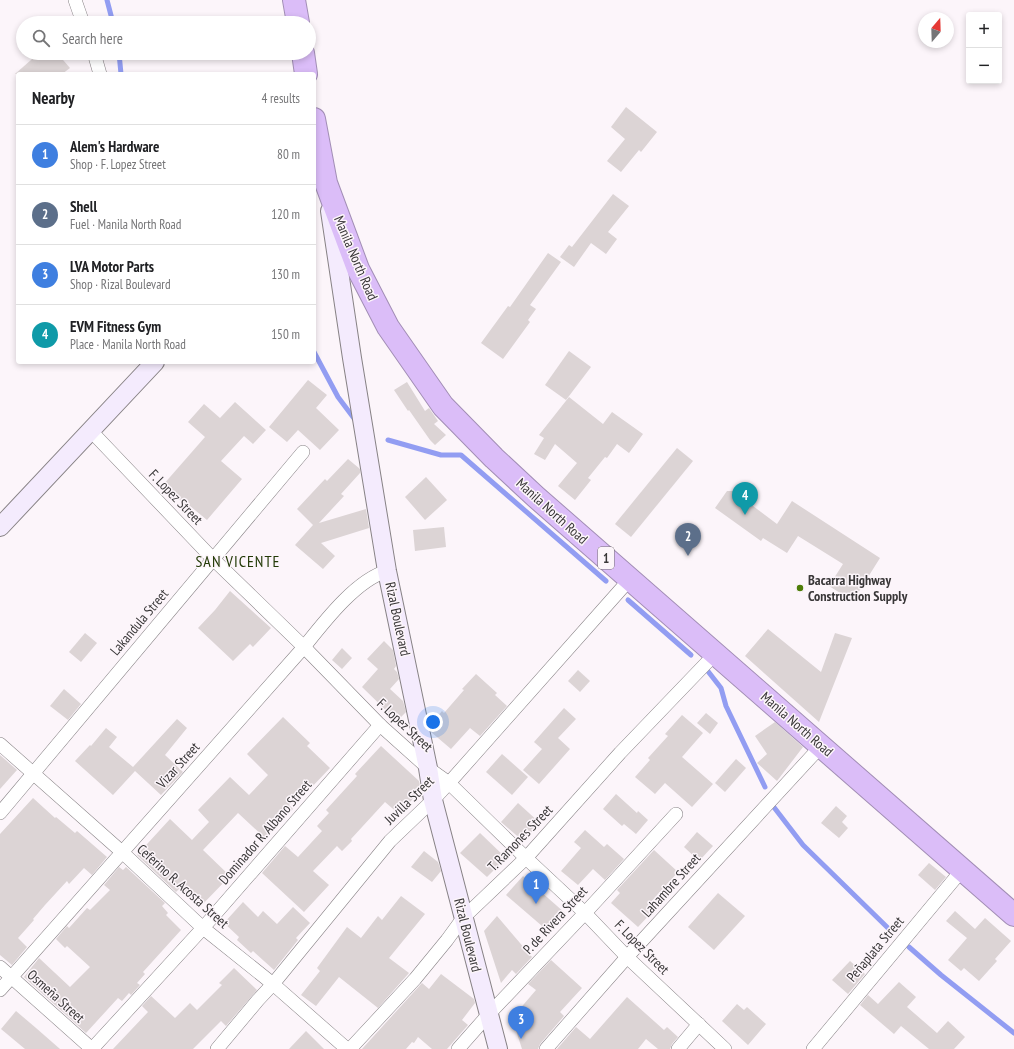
<!DOCTYPE html>
<meta charset="utf-8">
<style>
:root{--surface:#fff;--page:#f2f2f2;--text:#202124;--muted:#757577;--line:#e0e0e0;--accent:#db2777}
body{margin:0;font-family:"PT Sans Narrow",sans-serif;background:var(--page);color:var(--text)}
.controls{position:absolute;right:12px;top:12px;display:grid;overflow:hidden;border-radius:4px;box-shadow:0 2px 6px #0003}
.controls button{width:36px;height:36px;display:grid;place-items:center;padding:0;border:0;border-bottom:1px solid var(--line);background:var(--surface);color:var(--text);font:20px sans-serif}
.compass{position:absolute;left:918px;top:12px;width:36px;height:36px;border-radius:50%;background:var(--surface);box-shadow:0 2px 6px #0003;rotate:19deg}
.you{position:absolute;left:433px;top:722px;width:14px;height:14px;margin:-10px;border:3px solid #fff;border-radius:50%;background:#1a73e8;box-shadow:0 0 0 6px #1a73e833}
.badge{display:grid;place-items:center;width:26px;height:26px;border-radius:50%;background:var(--accent);color:#fff;font-size:13px;font-weight:700}
.pin{position:absolute;translate:-50% -33px;filter:drop-shadow(0 1px 2px #0008)}
.pin::after{content:'';position:absolute;top:21px;width:14px;height:12px;background:inherit;clip-path:polygon(0 0,100% 0,50% 100%)}
.list{margin:0;padding:0;list-style:none}
h2{display:flex;justify-content:space-between;align-items:center;height:52px;margin:0;padding:0 16px;font-size:17px}
h2 small{font-size:13px;font-weight:400;color:var(--muted)}
.list li{display:grid;grid-template-columns:26px 1fr auto;gap:12px;align-items:center;box-sizing:border-box;height:60px;padding:0 16px;border-top:1px solid var(--line)}
.list b{display:block;font-size:15px;white-space:nowrap}
.list p{margin:0;font-size:13px;white-space:nowrap;color:var(--muted)}
.list em{font-size:13px;font-style:normal;color:var(--muted)}
.icon{flex:none;width:22px;height:22px;fill:none;stroke:currentColor;stroke-width:2;stroke-linecap:round;stroke-linejoin:round}
.map{position:relative;flex:none;width:1014px;height:1049px;overflow:hidden}
.search{position:absolute;background:var(--surface);box-shadow:0 2px 6px #0003;left:16px;top:16px;width:300px;height:44px;display:flex;align-items:center;gap:10px;box-sizing:border-box;padding:0 14px;border-radius:22px;color:var(--muted);font-size:15px}
.panel{position:absolute;background:var(--surface);box-shadow:0 2px 6px #0003;left:16px;top:72px;width:300px;height:292px;border-radius:4px}
.map>svg:first-child{display:block}
.lines{fill:none;stroke-linecap:round;stroke-linejoin:round}
.stream{stroke:#929df2;stroke-width:5}
.building{fill:#dcd4d5}
.street-casing{stroke:#878285;stroke-width:14}
.secondary-casing{stroke:#878285;stroke-width:20}
.highway-casing{stroke:#a28eb5;stroke-width:24}
.street{stroke:#fff;stroke-width:13}
.secondary{stroke:#f4ebfd;stroke-width:18}
.highway{stroke:#dbbdf8;stroke-width:22}
.poi-dot{fill:#4e7d08;stroke:#fcf5fa;stroke-width:1.5}
.labels{text-anchor:middle;dominant-baseline:central;stroke-width:3;stroke-linejoin:round;paint-order:stroke}
.shield{fill:#fcf5fa;stroke:#747072;stroke-width:1}
.shield-label{font-size:13px;font-weight:bold;fill:#393738}
.street-label{font-size:14px;fill:#393738;stroke:#fcf5fa}
.poi-label{font-size:14px;font-weight:bold;fill:#393738;stroke:#fcf5fa;text-anchor:start}
.quarter-label{font-size:16px;letter-spacing:1px;fill:#233a07;stroke:#fcf5fa}
</style>
<div class="map">
<svg width="1014" height="1049" viewBox="0 0 1014 1049">
<rect width="100%" height="100%" fill="#fcf5fa"/>
<g class="lines">
<g class="stream">
<polyline points="107,0 113,23"/>
<polyline points="119,53 121,74"/>
<polyline points="314,352 338,397 356,421"/>
<polyline points="388,440 441,455 461,455 606,581"/>
<polyline points="628,600 691,655"/>
<polyline points="707,670 721,688 726,706 765,787"/>
<polyline points="773,806 803,845 890,930"/>
<polyline points="909,947 941,975 1014,1033"/>
</g>
</g>
<g class="building">
<polygon points="39,53 57,53 70,68 62,74 15,74"/>
<polygon points="626,107 657,132 641,152 639,150 621,172 607,161 625,139 611,127"/>
<polygon points="613,194 629,206 608,232 617,239 606,254 591,243 574,267 560,257 569,245 572,247"/>
<polygon points="548,253 561,262 530,305 536,309 528,320 530,322 503,359 481,343 508,306 510,307"/>
<polygon points="569,351 591,367 566,400 545,385"/>
<polygon points="308,380 327,395 316,408 339,430 320,450 298,430 287,442 269,427"/>
<polygon points="407,382 425,411 429,408 438,421 434,424 446,435 435,445 430,440 409,410 408,411 394,390"/>
<polygon points="569,397 603,424 612,412 643,434 629,453 617,444 607,458 605,457 588,478 591,480 575,500 558,486 577,463 555,444 545,460 534,454 544,438 539,435"/>
<polygon points="235,402 266,430 253,444 244,436 221,461 242,479 207,520 190,506 189,508 163,485 205,437 188,422 204,404 220,418"/>
<polygon points="677,448 693,461 631,537 615,524"/>
<polygon points="348,459 360,469 360,473 341,494 344,496 319,523 366,509 369,528 321,543 335,556 323,569 295,545 313,525 297,509 325,479 327,481"/>
<polygon points="426,477 447,500 425,520 405,497"/>
<polygon points="727,491 733,491 777,524 792,501 880,558 853,601 829,586 843,564 798,536 787,553 763,538 761,541 715,508"/>
<polygon points="444,527 446,547 415,551 413,530"/>
<polygon points="230,591 271,628 253,647 250,644 233,661 198,628 215,610"/>
<polygon points="768,629 821,672 835,633 852,638 819,722 745,656"/>
<polygon points="85,633 97,643 81,662 69,652"/>
<polygon points="384,641 393,650 396,666 394,669 397,672 399,679 390,689 403,701 406,712 397,721 362,687 378,669 367,659"/>
<polygon points="342,648 352,658 342,669 332,660"/>
<polygon points="578,670 590,681 580,692 568,681"/>
<polygon points="476,674 497,693 495,695 507,706 480,736 470,728 451,749 431,732 430,725 442,711 444,713 464,690 462,689"/>
<polygon points="64,689 81,704 68,720 50,706"/>
<polygon points="564,708 576,719 558,738 570,749 539,784 523,770 542,749 534,742"/>
<polygon points="706,713 718,723 710,734 697,723"/>
<polygon points="682,715 703,733 682,757 713,784 692,807 665,783 655,794 635,777 650,760 648,758 668,736 665,734"/>
<polygon points="283,717 310,743 307,746 330,768 309,790 307,787 289,805 293,809 265,838 238,813 203,850 230,876 200,907 180,888 176,892 137,855 170,819 192,840 209,822 198,810 230,777 249,795 268,775 247,754"/>
<polygon points="177,719 187,728 165,755 183,772 161,795 135,771 113,795 75,761 90,745 91,746 106,728 117,737 109,747 133,767"/>
<polygon points="775,722 803,747 777,781 757,763 767,754 755,736"/>
<polygon points="381,746 419,781 421,790 399,814 385,802 351,839 352,841 342,851 337,846 313,871 329,885 304,912 262,873 285,846 298,857 322,831 317,826 329,813 326,810 357,776 355,774"/>
<polygon points="502,754 528,777 512,795 486,772"/>
<polygon points="0,755 17,770 0,789"/>
<polygon points="736,759 746,768 725,792 715,783"/>
<polygon points="616,794 637,813 638,811 648,820 636,834 624,824 622,826 603,809"/>
<polygon points="33,798 55,818 56,817 75,833 77,831 107,857 92,875 84,868 69,884 67,881 45,905 33,919 34,920 18,938 27,947 12,965 0,955 0,834"/>
<polygon points="518,803 540,823 523,841 501,822"/>
<polygon points="836,806 847,816 842,822 848,828 839,838 821,823"/>
<polygon points="585,830 604,847 607,844 624,859 605,880 593,869 578,885 561,871 581,848 574,842"/>
<polygon points="697,832 713,846 699,861 684,847"/>
<polygon points="480,833 506,858 487,877 460,853"/>
<polygon points="654,850 678,872 648,905 654,910 638,927 611,903 620,893 617,890"/>
<polygon points="424,851 438,862 441,871 432,882 411,867"/>
<polygon points="929,863 946,877 935,890 918,875"/>
<polygon points="119,867 123,870 126,867 165,903 162,906 168,913 166,915 181,930 143,972 145,974 137,983 140,985 131,995 129,993 122,1001 118,998 86,1033 24,977 39,958 70,987 90,967 67,946 65,948 56,939 67,926 69,928 87,908 90,910 110,890 104,885"/>
<polygon points="523,876 565,913 549,932 506,895"/>
<polygon points="718,893 745,916 714,950 688,927"/>
<polygon points="401,896 425,914 389,958 409,973 378,1008 339,977 316,1006 301,995 320,971 317,968 347,927 361,938 378,916 382,920"/>
<polygon points="243,902 258,917 263,911 277,924 293,907 310,923 296,938 298,940 274,970 253,951 251,953 237,940 239,937 224,923"/>
<polygon points="955,911 975,929 985,918 1011,941 995,959 997,961 979,981 964,968 961,971 948,960 967,938 946,921"/>
<polygon points="497,916 532,957 516,974 512,970 501,983 484,931"/>
<polygon points="551,960 582,988 560,1012 564,1016 540,1044 538,1049 522,1049 512,1018 536,990 528,984"/>
<polygon points="850,961 865,974 848,994 832,980"/>
<polygon points="234,968 257,990 226,1026 221,1021 193,1049 113,1049 148,1012 142,1006 151,996 175,1018 190,1003 197,1010 222,985 219,983"/>
<polygon points="441,974 474,999 475,1003 462,1020 468,1025 447,1049 432,1049 418,1037 414,1043 412,1042 406,1049 362,1049 422,983 429,989"/>
<polygon points="899,982 916,997 907,1007 937,1033 948,1021 965,1037 954,1049 929,1049 901,1026 894,1034 860,1005 868,995 878,1004"/>
<polygon points="627,997 664,1030 667,1027 678,1037 672,1044 670,1049 658,1049 646,1039 638,1049 557,1049 576,1027 590,1039"/>
<polygon points="737,1004 744,1010 747,1007 766,1024 748,1045 722,1021"/>
<polygon points="16,1011 36,1028 60,1049 25,1049 1,1029"/>
<polygon points="306,1031 324,1049 289,1049"/>
</g>
<g class="lines">
<defs>
<g id="street">
<polyline points="75,0 83,23"/>
<polyline points="94,53 100,74"/>
<polyline points="91,431 213,559 304,647 380,725 428,768 449,783 526,858 585,913 627,957 725,1049"/>
<polyline points="0,744 122,852 203,928 273,984 347,1049"/>
<polyline points="0,813 303,452"/>
<polyline points="0,967 92,1049"/>
<path d="M 0,990 L 304,647 C 324,622 356,580 387,571"/>
<polyline points="92,1049 203,928 380,725"/>
<polyline points="217,1049 258,1000 273,984 390,841 433,800 449,783 630,579"/>
<polyline points="350,1049 415,979 447,940 463,918 526,858 620,753 716,653"/>
<polyline points="458,1049 488,1015 585,913 676,814"/>
<polyline points="546,1049 627,957 822,745"/>
<polyline points="678,1049 699,1024"/>
<polyline points="813,1049 962,870"/>
</g>
<g id="secondary">
<polyline points="330,211 352,358 387,571 428,768 433,800 498,1049"/>
<polyline points="0,527 155,362"/>
</g>
<g id="highway">
<polyline points="294,0 298,23"/>
<polyline points="303,53 306,74"/>
<polyline points="314,119 326,183 358,269 388,327 443,406 494,458 536,497 1014,915"/>
</g>
</defs>
<use href="#street" class="street-casing"/>
<use href="#secondary" class="secondary-casing"/>
<use href="#highway" class="highway-casing"/>
<use href="#street" class="street"/>
<use href="#secondary" class="secondary"/>
<use href="#highway" class="highway"/>
</g>
<circle class="poi-dot" cx="800" cy="588" r="4"/>
<g class="labels">
<rect class="shield" x="598" y="547" width="16" height="22" rx="3"/>
<g class="shield-label">
<text x="606" y="558">1</text>
</g>
<g class="street-label">
<text transform="translate(356 258) rotate(67)">Manila North Road</text>
<text transform="translate(176 497) rotate(46)">F. Lopez Street</text>
<text transform="translate(552 511) rotate(42)">Manila North Road</text>
<text transform="translate(398 619) rotate(78)">Rizal Boulevard</text>
<text transform="translate(139 622) rotate(-50)">Lakandula Street</text>
<text transform="translate(797 724) rotate(41)">Manila North Road</text>
<text transform="translate(405 725) rotate(43)">F. Lopez Street</text>
<text transform="translate(178 765) rotate(-48)">Vizar Street</text>
<text transform="translate(409 800) rotate(-44)">Juvilla Street</text>
<text transform="translate(265 832) rotate(-49)">Dominador R. Albano Street</text>
<text transform="translate(520 838) rotate(-46)">T. Ramones Street</text>
<text transform="translate(671 885) rotate(-48)">Lahambre Street</text>
<text transform="translate(183 886) rotate(42)">Ceferino R. Acosta Street</text>
<text transform="translate(555 920) rotate(-47)">P. de Rivera Street</text>
<text transform="translate(468 935) rotate(76)">Rizal Boulevard</text>
<text transform="translate(642 947) rotate(45)">F. Lopez Street</text>
<text transform="translate(875 949) rotate(-50)">Peñaplata Street</text>
<text transform="translate(56 996) rotate(42)">Osmeña Street</text>
</g>
<g class="poi-label">
<text x="808" y="580">Bacarra Highway<tspan x="808" dy="16">Construction Supply</tspan></text>
</g>
<g class="quarter-label">
<text x="238" y="561">SAN VICENTE</text>
</g>
</g>
</svg>
<div class="controls">
<button>+</button>
<button>−</button>
</div>
<svg class="compass" viewBox="-18 -18 36 36"><path d="M0-13l5 13h-10z" fill="#e53935"/><path d="M0 13l5-13h-10z" fill="#757577"/></svg>
<div class="you"></div>
<div class="pin badge" style="left:536px;top:904px;background:#3f7fe0">1</div>
<div class="pin badge" style="left:688px;top:556px;background:#5c6f8a">2</div>
<div class="pin badge" style="left:521px;top:1039px;background:#3f7fe0">3</div>
<div class="pin badge" style="left:745px;top:515px;background:#0f9aa8">4</div>
<div class="search"><svg class="icon" aria-label="search" viewBox="0 0 24 24"><circle cx="10" cy="10" r="6"/><path d="M15 15l6 6"/></svg>Search here</div>
<section class="panel">
<h2>Nearby<small>4 results</small></h2>
<ul class="list">
<li><span class="badge" style="background:#3f7fe0">1</span><div><b>Alem's Hardware</b><p>Shop · F. Lopez Street</p></div><em>80 m</em></li>
<li><span class="badge" style="background:#5c6f8a">2</span><div><b>Shell</b><p>Fuel · Manila North Road</p></div><em>120 m</em></li>
<li><span class="badge" style="background:#3f7fe0">3</span><div><b>LVA Motor Parts</b><p>Shop · Rizal Boulevard</p></div><em>130 m</em></li>
<li><span class="badge" style="background:#0f9aa8">4</span><div><b>EVM Fitness Gym</b><p>Place · Manila North Road</p></div><em>150 m</em></li>
</ul>
</section>
</div>
